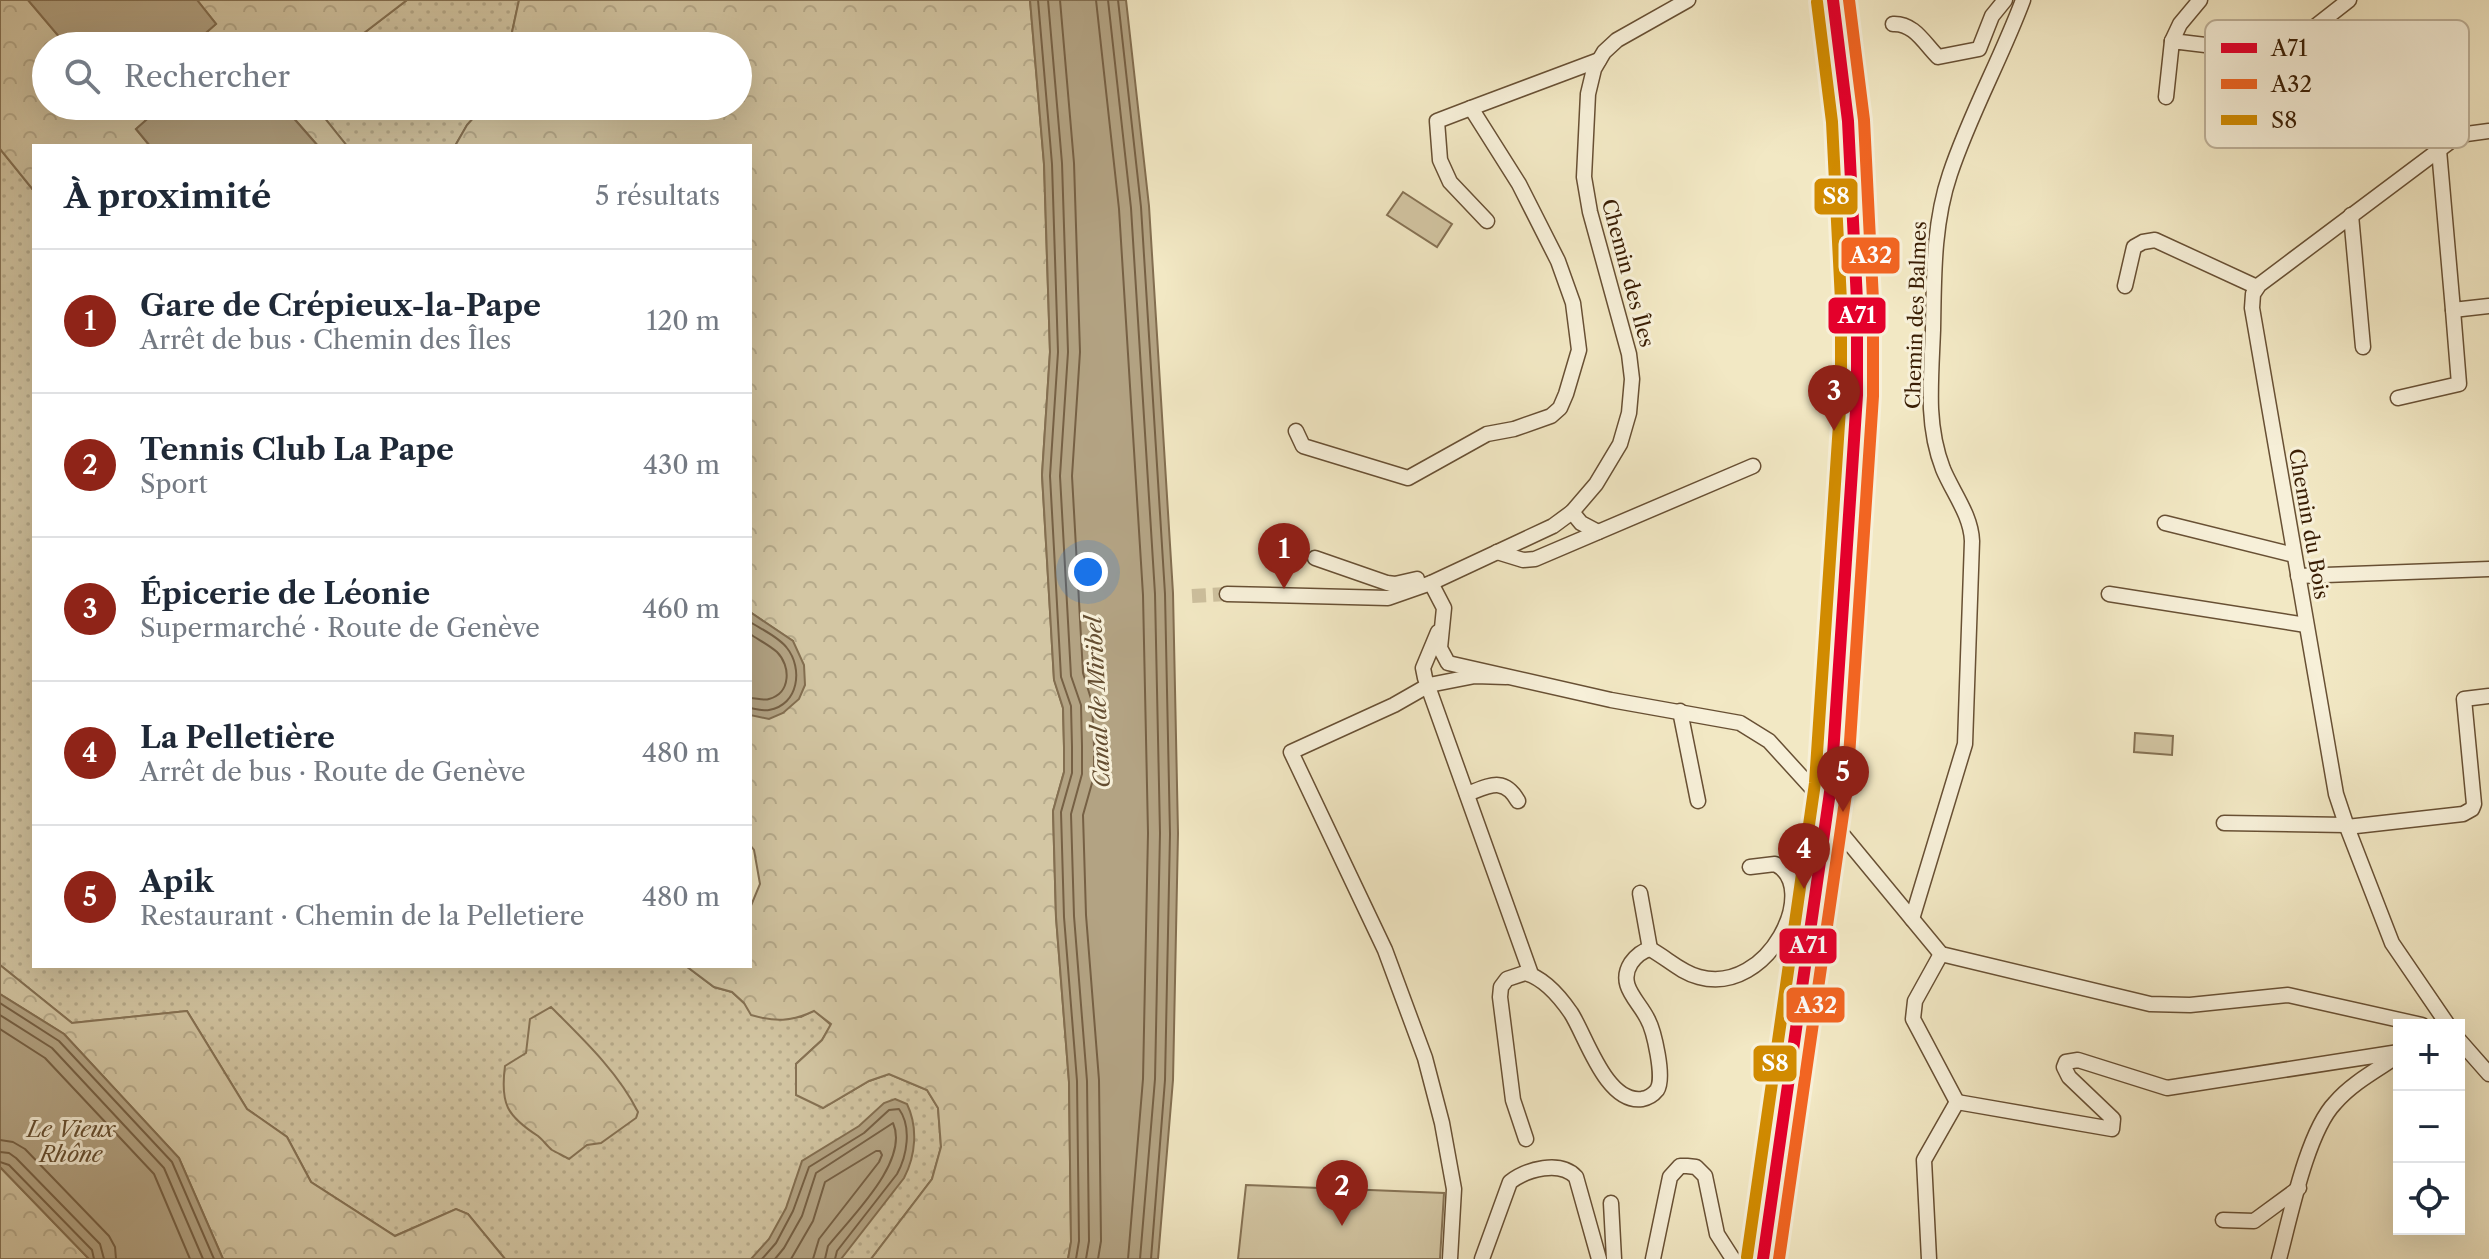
<!DOCTYPE html>
<html lang="fr">
<meta charset="utf-8">
<style>
:root{--surface:#fff;--page:#f2f2f3;--text:#1f2937;--muted:#747a83;--line:#e0e1e3;--accent:#8f2418}
body{margin:0;font-family:"Libre Caslon Text",serif;background:var(--page);color:var(--text)}
.controls{position:absolute;right:24px;bottom:24px;display:grid;overflow:hidden;border-radius:0px;box-shadow:0 8px 32px #0002}
.controls button{width:72px;height:72px;display:grid;place-items:center;padding:0;border:0;border-bottom:2px solid var(--line);background:var(--surface);color:var(--text);font:40px sans-serif}
.you{position:absolute;left:1088px;top:572px;width:28px;height:28px;margin:-20px;border:6px solid #fff;border-radius:50%;background:#1a73e8;box-shadow:0 0 0 12px #1a73e833}
.badge{display:grid;place-items:center;width:52px;height:52px;border-radius:50%;background:var(--accent);color:#fff;font-size:26px;font-weight:700}
.pin{position:absolute;translate:-50% -66px;filter:drop-shadow(0 2px 4px #0008)}
.pin::after{content:'';position:absolute;top:42px;width:28px;height:24px;background:inherit;clip-path:polygon(0 0,100% 0,50% 100%)}
.list{margin:0;padding:0;list-style:none}
h2{display:flex;justify-content:space-between;align-items:center;height:104px;margin:0;padding:0 32px;font-size:34px}
h2 small{font-size:26px;font-weight:400;color:var(--muted)}
.list li{display:grid;grid-template-columns:52px 1fr auto;gap:24px;align-items:center;box-sizing:border-box;height:144px;padding:0 32px;border-top:2px solid var(--line)}
.list b{display:block;font-size:30px;white-space:nowrap}
.list p{margin:0;font-size:26px;white-space:nowrap;color:var(--muted)}
.list em{font-size:26px;font-style:normal;color:var(--muted)}
.icon{flex:none;width:44px;height:44px;fill:none;stroke:currentColor;stroke-width:2;stroke-linecap:round;stroke-linejoin:round}
.map{position:relative;flex:none;width:2489px;height:1259px;overflow:hidden}
.search{position:absolute;background:var(--surface);box-shadow:0 8px 32px #0002;left:32px;top:32px;width:720px;height:88px;display:flex;align-items:center;gap:20px;box-sizing:border-box;padding:0 28px;border-radius:44px;color:var(--muted);font-size:30px}
.panel{position:absolute;background:var(--surface);box-shadow:0 8px 32px #0002;left:32px;top:144px;width:720px;height:824px;border-radius:0px}
.map>svg:first-child{display:block}
.grass{fill:url(#grass-dots);stroke:#867254;stroke-width:2}
.forest{fill:url(#forest-crowns);stroke:#867254;stroke-width:2}
.pitch{fill:#d3c6a3;stroke:#867254;stroke-width:2}
.water{fill:#b3a383;stroke:#836e50;stroke-width:2}
.lines{fill:none;stroke-linecap:round;stroke-linejoin:round}
.shore{stroke:#766044;stroke-width:2}
.minor-tunnel{stroke:#cdc09e;stroke-width:14;stroke-dasharray:14 7;stroke-linecap:butt}
.minor-casing{stroke:#685034;stroke-width:17}
.major-casing{stroke:#3a1e04;stroke-width:21}
.minor{stroke:#f7f0d9;stroke-width:14}
.major{stroke:#f2e8c4;stroke-width:18}
.bus-1-casing{stroke:#f7f0d9;stroke-width:18}
.bus-2-casing{stroke:#f7f0d9;stroke-width:18}
.bus-3-casing{stroke:#f7f0d9;stroke-width:18}
.bus-1{stroke:#e4002b;stroke-width:12}
.bus-2{stroke:#f26522;stroke-width:12}
.bus-3{stroke:#d18b01;stroke-width:12}
.labels{text-anchor:middle;dominant-baseline:central;stroke-width:6;stroke-linejoin:round;paint-order:stroke}
.street-label{font-size:20px;fill:#3a1e04;stroke:#f7f0d9}
.water-label{font-size:22px;font-style:italic;fill:#644d30;stroke:#f7f0d9}
.key{fill:#f7f0d9;stroke:#beb199;stroke-width:2}
.key-label{font-size:22px;fill:#3a1e04}
.line-badge{stroke:#f7f0d9;stroke-width:3}
.badge-label{font-size:22px;text-anchor:middle;font-weight:bold;fill:#fff}
</style>
<div class="map">
<svg width="2489" height="1259" viewBox="0 0 2489 1259">
<defs>
<pattern id="grass-dots" width="8" height="8" patternUnits="userSpaceOnUse" patternTransform="scale(2)"><rect width="8" height="8" fill="#d3c6a3"/><path d="M2 2h.1M6 6h.1" fill="none" stroke="#b6aa8b" stroke-width="1.8" stroke-linecap="round"/></pattern>
<pattern id="forest-crowns" width="20" height="18" patternUnits="userSpaceOnUse" patternTransform="scale(2)"><rect width="20" height="18" fill="#d3c6a3"/><path d="M2 6a3 3 0 1 1 6 0M12 15a3 3 0 1 1 6 0" fill="none" stroke="#b6aa8b"/></pattern>
</defs>
<rect width="100%" height="100%" fill="#f2e8c4"/>
<filter id="stains"><feTurbulence type="fractalNoise" baseFrequency=".0025" numOctaves="4"/><feColorMatrix values="0 0 0 0 .2 0 0 0 0 .09 0 0 0 0 .02 0 0 0 .5 -.17"/></filter>
<radialGradient id="worn" r=".72"><stop offset=".6" stop-color="#630" stop-opacity="0"/><stop offset="1" stop-color="#630" stop-opacity=".3"/></radialGradient>
<g class="grass">
<polygon points="407,0 519,0 509,46 347,46"/>
<polygon points="315,106 484,106 467,125 455,146 347,146"/>
<polygon points="0,149 34,191 34,966 686,966 714,987 732,992 744,1003 801,1017 814,1010 831,1025 822,1040 796,1064 823,1108 869,1081 889,1074 927,1090 938,1108 941,1147 932,1179 871,1259 505,1259 468,1214 456,1209 395,1236 311,1182 287,1137 247,1109 187,1011 72,1023 0,965"/>
</g>
<g class="forest">
<polygon points="0,0 28,0 67,46 46,46 46,106 116,106 119,108 122,106 162,106 136,129 150,146 34,146 34,191 0,149"/>
<polygon points="197,0 407,0 347,46 191,46 216,24"/>
<path d="M 519,0 L 1030,0 L 1044,164 L 1050,352 L 1042,475 L 1054,679 L 1063,708 L 1064,747 L 1064,772 L 1053,811 L 1056,917 L 1069,1082 L 1071,1242 L 1068,1259 L 871,1259 L 932,1179 L 941,1147 L 938,1108 L 927,1090 L 889,1074 L 869,1081 L 823,1108 L 796,1095 L 796,1064 L 822,1040 L 831,1024 L 814,1011 C 791,1022 775,1022 751,1015 L 744,1003 L 732,992 L 714,987 L 686,966 L 750,966 L 750,908 L 760,884 L 754,850 L 750,845 L 750,715 L 793,641 L 750,612 L 750,146 L 455,146 L 467,125 L 484,106 L 738,106 L 738,46 L 509,46 Z"/>
<polygon points="283,106 315,106 347,146 318,146"/>
<polygon points="0,965 72,1023 187,1011 247,1109 287,1137 311,1182 395,1236 456,1209 468,1214 505,1259 223,1259 179,1158 64,1034 0,994"/>
<path d="M 551,1007 C 583,1039 618,1072 638,1112 L 636,1118 L 601,1143 L 587,1145 L 569,1159 C 564,1156 557,1153 552,1150 C 547,1146 543,1140 538,1136 C 507,1116 500,1104 505,1066 L 526,1053 L 530,1019 Z"/>
<polygon points="0,1167 89,1259 0,1259"/>
</g>
<g class="pitch">
<polygon points="1403,192 1452,224 1437,247 1387,215"/>
<polygon points="2135,733 2173,736 2172,755 2134,752"/>
<polygon points="1246,1185 1444,1193 1440,1259 1238,1259"/>
</g>
<g class="water">
<polygon points="28,0 197,0 216,24 191,46 67,46"/>
<polygon points="1030,0 1126,0 1149,206 1173,593 1178,833 1173,1080 1158,1259 1068,1259 1071,1242 1069,1082 1056,917 1053,811 1064,772 1064,747 1063,708 1054,680 1042,475 1050,352 1044,164"/>
<polygon points="162,106 283,106 318,146 150,146 136,129"/>
<polygon points="750,612 793,641 804,665 805,685 799,699 783,713 769,719 750,715"/>
<polygon points="0,994 64,1034 179,1158 223,1259 89,1259 0,1167"/>
<path d="M 895,1099 L 907,1104 C 918,1127 916,1155 904,1178 L 841,1259 L 751,1259 L 769,1239 L 786,1208 L 802,1161 L 859,1126 L 884,1103 Z"/>
</g>
<g class="lines">
<g class="shore">
<polyline points="1038,0 1052,164 1058,352 1050,476 1061,677 1071,706 1072,747 1072,773 1061,812 1064,917 1077,1081 1079,1241 1076,1259"/>
<polyline points="1048,0 1062,163 1068,352 1060,476 1071,676 1081,705 1082,746 1082,774 1071,814 1074,916 1087,1081 1089,1241 1086,1259"/>
<polyline points="1060,0 1074,163 1080,352 1072,476 1083,673 1092,702 1094,746 1094,776 1083,815 1086,915 1099,1080 1101,1241 1098,1259"/>
<polyline points="1096,0 1119,209 1143,595 1148,833 1143,1079 1128,1259"/>
<polyline points="1108,0 1131,208 1155,594 1160,833 1155,1079 1140,1259"/>
<polyline points="1118,0 1141,207 1165,594 1170,834 1165,1080 1151,1259"/>
<path d="M 750,622 C 761,629 779,637 787,648 C 803,668 799,705 769,710 C 764,711 756,709 750,708"/>
<path d="M 750,634 C 759,640 769,645 777,652 C 791,666 791,693 769,699 C 764,701 756,698 750,698"/>
<polyline points="0,1003 59,1041 172,1162 214,1259"/>
<polyline points="0,1015 52,1048 164,1168 203,1259"/>
<polyline points="0,1029 45,1058 154,1174 190,1259"/>
<polyline points="0,1140 13,1142 25,1149 109,1236 115,1247 116,1259"/>
<polyline points="0,1152 9,1153 16,1158 100,1244 104,1259"/>
<polyline points="0,1162 9,1165 92,1250 94,1259"/>
<path d="M 762,1259 L 776,1243 L 793,1211 L 809,1167 L 864,1133 L 889,1110 L 899,1109 C 912,1127 907,1156 897,1174 L 837,1251 L 835,1259"/>
<path d="M 775,1259 L 784,1248 L 802,1216 L 816,1173 L 893,1123 C 910,1161 851,1217 828,1246 L 825,1259"/>
<polyline points="791,1259 813,1221 825,1182 876,1151 880,1151 882,1155 879,1162 819,1239 813,1259"/>
</g>
<polyline class="minor-tunnel" points="1192,596 1227,594"/>
<defs>
<g id="minor">
<path d="M 1893,24 C 1914,23 1924,43 1938,57 L 1979,49 L 1992,16 L 2005,0"/>
<polyline points="2172,41 2180,24 2200,0"/>
<polyline points="2166,97 2172,41 2280,54 2349,0"/>
<polyline points="1471,108 1437,121 1440,160 1450,182 1487,221"/>
<polyline points="2439,150 2453,310 2489,306"/>
<polyline points="2351,215 2363,347"/>
<polyline points="2125,286 2134,247 2143,242 2155,240 2257,287"/>
<polyline points="2398,398 2459,384 2453,310"/>
<polyline points="1296,431 1303,446 1408,478 1487,434 1514,429 1551,416 1560,408 1566,394 1579,350 1573,303 1558,261 1519,184 1471,108 1599,60"/>
<polyline points="1572,512 1581,523 1598,532"/>
<polyline points="2165,523 2294,555"/>
<polyline points="1497,552 1523,560 1535,559 1753,466"/>
<polyline points="1315,558 1387,583 1395,584 1417,579"/>
<polyline points="2298,576 2489,569"/>
<polyline points="1431,583 1444,608 1440,648 1448,663 1611,700 1740,723 1769,741 1820,797 1829,802"/>
<polyline points="1227,594 1388,598 1431,583 1553,526 1572,512 1596,484 1620,444 1629,413 1632,379 1629,354 1590,212 1584,177 1588,94 1594,69 1604,52 1617,40 1688,0"/>
<polyline points="2109,594 2306,625"/>
<polyline points="1438,632 1423,668 1425,678 1531,974"/>
<polyline points="1680,711 1698,801"/>
<path d="M 1467,794 C 1489,786 1504,776 1518,801"/>
<polyline points="1827,816 1941,954 2150,1004 2190,1005 2288,995 2422,1025"/>
<polyline points="2224,823 2346,825"/>
<polyline points="2347,827 2463,814 2472,809 2474,804 2464,699 2489,696"/>
<polyline points="1640,893 1650,949"/>
<path d="M 1912,919 L 1965,744 L 1972,541 C 1971,515 1953,493 1943,469 C 1936,451 1932,429 1931,409 C 1930,383 1932,356 1933,330 C 1934,277 1933,224 1950,174 C 1970,114 2001,59 2023,0"/>
<polyline points="1941,954 1915,1001 1913,1019 1957,1102"/>
<polyline points="2448,1025 2392,943 2347,827 2336,794 2252,308 2253,294 2259,285 2459,135 2489,131"/>
<polyline points="2459,1040 2489,1074"/>
<polyline points="1957,1102 2112,1129 2113,1119 2069,1077 2064,1067 2066,1062 2078,1060 2167,1088 2399,1052"/>
<path d="M 1526,1139 L 1513,1100 L 1500,997 L 1501,987 L 1507,979 L 1525,973 C 1544,978 1560,997 1571,1013 C 1586,1036 1606,1104 1642,1099 C 1648,1098 1653,1095 1657,1090 C 1665,1078 1654,1030 1647,1018 C 1638,1000 1617,985 1631,963 C 1636,956 1642,951 1650,949 C 1667,958 1680,972 1699,977 C 1769,996 1821,886 1775,864 L 1750,867"/>
<polyline points="1611,1203 1614,1259"/>
<polyline points="2223,1220 2254,1221 2299,1188"/>
<polyline points="1450,1259 1454,1189 1442,1123 1425,1058 1385,950 1291,752 1394,705 1429,685 1475,676 1506,677"/>
<path d="M 1482,1259 L 1510,1182 C 1527,1169 1560,1160 1576,1177 L 1599,1259"/>
<polyline points="1653,1259 1670,1177 1680,1166 1687,1166 1696,1167 1705,1176 1717,1234 1733,1259"/>
<polyline points="1929,1259 1924,1160 1957,1102"/>
<path d="M 2279,1259 C 2290,1218 2307,1132 2335,1103 C 2352,1083 2377,1070 2399,1055"/>
</g>
<polyline id="major" points="1763,1259 1831,785 1857,395 1857,301 1848,121 1833,0"/>
</defs>
<use href="#minor" class="minor-casing"/>
<use href="#major" class="major-casing"/>
<use href="#minor" class="minor"/>
<use href="#major" class="major"/>
<defs>
<polyline id="bus-1" points="1763,1259 1831,785 1857,395 1857,301 1848,121 1833,0"/>
<polyline id="bus-2" points="1779,1259 1847,787 1873,396 1873,300 1864,120 1849,0"/>
<polyline id="bus-3" points="1747,1257 1815,783 1841,394 1841,301 1832,122 1817,2"/>
</defs>
<use href="#bus-1" class="bus-1-casing"/>
<use href="#bus-2" class="bus-2-casing"/>
<use href="#bus-3" class="bus-3-casing"/>
<use href="#bus-1" class="bus-1"/>
<use href="#bus-2" class="bus-2"/>
<use href="#bus-3" class="bus-3"/>
</g>
<g class="labels">
<g class="street-label">
<text transform="translate(1628 273) rotate(75)">Chemin des Îles</text>
<text transform="translate(1916 315) rotate(-88)">Chemin des Balmes</text>
<text transform="translate(2309 524) rotate(80)">Chemin du Bois</text>
</g>
<g class="water-label">
<text transform="translate(1098 702) rotate(-93)">Canal de Miribel</text>
<text x="71" y="1129">Le Vieux<tspan x="71" dy="25">Rhône</tspan></text>
</g>
</g>
<rect x="2205" y="20" width="264" height="128" rx="12" class="key"/>
<rect x="2221" y="43" width="36" height="10" fill="#e4002b"/>
<rect x="2221" y="79" width="36" height="10" fill="#f26522"/>
<rect x="2221" y="115" width="36" height="10" fill="#d18b01"/>
<g class="key-label">
<text x="2271" y="56">A71</text>
<text x="2271" y="92">A32</text>
<text x="2271" y="128">S8</text>
</g>
<g class="line-badge">
<rect x="1813" y="177" width="46" height="39" rx="8" fill="#d18b01"/>
<rect x="1840" y="236" width="61" height="39" rx="8" fill="#f26522"/>
<rect x="1827" y="296" width="60" height="39" rx="8" fill="#e4002b"/>
<rect x="1778" y="927" width="60" height="38" rx="8" fill="#e4002b"/>
<rect x="1785" y="986" width="61" height="38" rx="8" fill="#f26522"/>
<rect x="1752" y="1044" width="46" height="39" rx="8" fill="#d18b01"/>
</g>
<g class="badge-label">
<text x="1836" y="204">S8</text>
<text x="1871" y="263">A32</text>
<text x="1857" y="323">A71</text>
<text x="1808" y="953">A71</text>
<text x="1816" y="1013">A32</text>
<text x="1775" y="1071">S8</text>
</g>
<rect width="100%" height="100%" filter="url(#stains)"/>
<rect width="100%" height="100%" fill="url(#worn)"/>
</svg>
<div class="controls">
<button>+</button>
<button>−</button>
<button><svg class="icon" aria-label="locate" viewBox="0 0 24 24"><circle cx="12" cy="12" r="6"/><path d="M12 2v4M12 18v4M2 12h4M18 12h4"/></svg></button>
</div>
<div class="you"></div>
<div class="pin badge" style="left:1284px;top:589px">1</div>
<div class="pin badge" style="left:1342px;top:1226px">2</div>
<div class="pin badge" style="left:1834px;top:431px">3</div>
<div class="pin badge" style="left:1804px;top:889px">4</div>
<div class="pin badge" style="left:1843px;top:812px">5</div>
<div class="search"><svg class="icon" aria-label="search" viewBox="0 0 24 24"><circle cx="10" cy="10" r="6"/><path d="M15 15l6 6"/></svg>Rechercher</div>
<section class="panel">
<h2>À proximité<small>5 résultats</small></h2>
<ul class="list">
<li><span class="badge">1</span><div><b>Gare de Crépieux-la-Pape</b><p>Arrêt de bus · Chemin des Îles</p></div><em>120 m</em></li>
<li><span class="badge">2</span><div><b>Tennis Club La Pape</b><p>Sport</p></div><em>430 m</em></li>
<li><span class="badge">3</span><div><b>Épicerie de Léonie</b><p>Supermarché · Route de Genève</p></div><em>460 m</em></li>
<li><span class="badge">4</span><div><b>La Pelletière</b><p>Arrêt de bus · Route de Genève</p></div><em>480 m</em></li>
<li><span class="badge">5</span><div><b>Apik</b><p>Restaurant · Chemin de la Pelletiere</p></div><em>480 m</em></li>
</ul>
</section>
</div>
